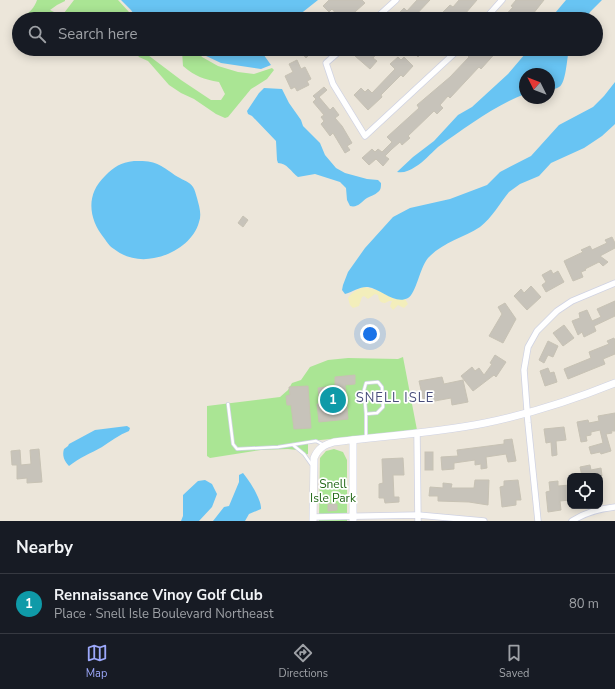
<!DOCTYPE html>
<meta charset="utf-8">
<style>
:root{--surface:#171b24;--page:#242831;--text:#f1f3f6;--muted:#9ea1a6;--line:#363941;--accent:#9ca8fa}
body{margin:0;font-family:"Nunito Sans",sans-serif;background:var(--page);color:var(--text)}
.controls{position:absolute;right:12px;bottom:12px;display:grid;overflow:hidden;border-radius:8px;box-shadow:0 2px 10px #0003}
.controls button{width:36px;height:36px;display:grid;place-items:center;padding:0;border:0;border-bottom:1px solid var(--line);background:var(--surface);color:var(--text);font:20px sans-serif}
.compass{position:absolute;left:519px;top:68px;width:36px;height:36px;border-radius:50%;background:var(--surface);box-shadow:0 2px 10px #0003;rotate:312deg}
.you{position:absolute;left:370px;top:334px;width:14px;height:14px;margin:-10px;border:3px solid #fff;border-radius:50%;background:#1a73e8;box-shadow:0 0 0 6px #1a73e833}
.badge{display:grid;place-items:center;width:26px;height:26px;border-radius:50%;background:var(--accent);color:#fff;font-size:13px;font-weight:700}
.pin{position:absolute;translate:-50% -50%;border:2px solid #fff;box-shadow:0 1px 4px #0006}
.list{margin:0;padding:0;list-style:none}
h2{display:flex;justify-content:space-between;align-items:center;height:52px;margin:0;padding:0 16px;font-size:17px}
h2 small{font-size:13px;font-weight:400;color:var(--muted)}
.list li{display:grid;grid-template-columns:26px 1fr auto;gap:12px;align-items:center;box-sizing:border-box;height:60px;padding:0 16px;border-top:1px solid var(--line)}
.list b{display:block;font-size:15px;white-space:nowrap}
.list p{margin:0;font-size:13px;white-space:nowrap;color:var(--muted)}
.list em{font-size:13px;font-style:normal;color:var(--muted)}
.icon{flex:none;width:22px;height:22px;fill:none;stroke:currentColor;stroke-width:2;stroke-linecap:round;stroke-linejoin:round}
.map{position:relative;flex:none;width:615px;height:521px;overflow:hidden}
.search{position:absolute;background:var(--surface);box-shadow:0 2px 10px #0003;left:12px;right:12px;top:12px;height:44px;display:flex;align-items:center;gap:10px;box-sizing:border-box;padding:0 14px;border-radius:22px;color:var(--muted);font-size:15px}
.sheet{height:112px;background:var(--surface)}
nav{display:flex;justify-content:space-around;align-items:center;box-sizing:border-box;height:56px;border-top:1px solid var(--line);background:var(--surface);font-size:11px;color:var(--muted)}
nav a{display:grid;justify-items:center;gap:2px}
nav .on{color:var(--accent)}
.map>svg:first-child{display:block}
.green{fill:#aae594}
.sand{fill:#f3eebb}
.water{fill:#68c4f3}
.building{fill:#c7c3ba;stroke:#c7c2b4}
.lines{fill:none;stroke-linecap:round;stroke-linejoin:round}
.service-casing{stroke:#cfd2e3;stroke-width:4}
.minor-casing{stroke:#cfd2e3;stroke-width:7}
.tertiary-casing{stroke:#cfd2e3;stroke-width:8}
.service{stroke:#fff;stroke-width:2.5}
.minor{stroke:#fff;stroke-width:5.5}
.tertiary{stroke:#fff;stroke-width:7}
.labels{text-anchor:middle;dominant-baseline:central;stroke-width:3.5;stroke-linejoin:round;paint-order:stroke}
.park-label{font-size:12px;fill:#226917;stroke:#fff}
.neighbourhood-label{font-size:13px;letter-spacing:1px;fill:#484d7b;stroke:#fff}
</style>
<div class="map">
<svg width="615" height="521" viewBox="0 0 615 521">
<rect width="100%" height="100%" fill="#ece6da"/>
<g class="green">
<path d="M 37,0 L 65,0 L 65,1 L 57,5 L 50,10 L 56,13 L 64,13 L 74,0 L 118,0 L 129,12 L 133,19 L 56,19 L 43,16 L 23,17 C 29,13 35,7 37,0 Z"/>
<path d="M 133,49 L 140,49 L 181,80 L 211,100 L 221,100 L 225,94 L 219,82 C 203,79 196,77 183,66 L 182,51 L 179,49 L 196,49 L 202,57 L 218,66 L 238,72 L 254,74 L 272,68 L 274,70 L 267,79 L 251,89 L 228,117 L 225,118 L 216,114 L 194,99 L 181,93 L 169,85 L 148,61 L 139,57 Z"/>
<polygon points="403,357 417,430 311,441 308,444 308,454 303,455 297,450 288,449 261,450 210,458 207,456 207,406 280,397 288,390 292,383 301,380 310,367 328,360 348,358 398,359"/>
<polygon points="334,449 343,452 347,460 347,521 319,521 320,458 326,451"/>
</g>
<path class="sand" d="M 364,287 L 377,290 L 395,299 L 405,299 L 408,304 L 404,308 L 398,305 L 393,310 L 390,306 L 392,301 L 389,301 L 385,303 C 379,303 379,299 378,295 L 375,294 L 368,299 L 364,296 L 362,297 L 359,306 L 353,308 L 350,305 L 348,298 C 352,292 358,289 364,287 Z"/>
<g class="water">
<polygon points="121,0 318,0 294,19 137,19 131,10"/>
<polygon points="566,0 602,0 590,12 586,19 550,19"/>
<polygon points="200,49 262,49 261,51 271,65 261,69 221,63 204,55"/>
<path d="M 527,49 L 569,49 C 567,57 566,84 559,87 C 556,89 552,89 549,90 L 549,74 L 525,74 L 525,94 C 494,106 465,128 438,147 C 430,154 424,162 415,167 C 409,171 404,173 397,172 L 413,157 L 434,141 L 458,115 L 472,107 L 508,74 L 525,54 Z"/>
<path d="M 615,82 L 615,124 L 614,125 L 602,136 L 584,148 L 551,163 L 539,176 L 520,184 L 509,192 C 500,203 492,218 480,227 C 463,238 443,242 428,258 C 420,267 416,294 408,298 C 395,305 381,289 368,287 C 361,286 352,292 345,294 L 342,290 L 343,285 L 348,272 L 365,248 L 393,217 L 410,208 L 450,199 L 487,185 L 500,172 L 531,156 L 559,125 L 593,107 L 604,96 Z"/>
<path d="M 264,88 L 282,89 L 289,103 L 301,120 L 303,126 L 320,143 L 325,155 L 336,168 L 345,173 L 367,179 L 378,180 L 381,183 C 381,187 381,190 378,192 C 375,195 370,196 367,198 C 361,202 358,208 350,206 L 347,200 L 346,188 L 340,182 L 315,174 L 298,177 C 291,172 287,163 278,163 L 277,160 L 276,141 L 252,116 L 248,114 L 247,111 L 259,93 Z"/>
<path d="M 134,161 C 157,160 160,165 178,177 C 183,180 190,182 193,187 C 195,190 196,195 197,198 C 199,206 202,214 199,222 C 194,241 173,255 154,258 C 140,261 125,258 114,249 C 110,247 107,242 104,238 C 88,218 86,194 105,176 C 115,166 120,163 134,161 Z"/>
<path d="M 127,426 L 130,428 L 129,431 C 119,435 111,441 102,447 C 91,453 79,458 69,466 C 64,461 62,455 64,449 L 68,446 L 69,444 L 95,430 Z"/>
<path d="M 243,473 C 249,480 262,500 261,509 L 249,514 L 245,521 L 213,521 L 224,507 L 229,506 L 239,482 L 239,475 Z"/>
<polygon points="205,480 212,484 217,494 212,507 199,521 181,521 183,516 183,495 198,481"/>
</g>
<g class="building">
<polygon points="329,0 362,0 365,3 347,19 341,13 338,16 332,9 329,12 323,6"/>
<polygon points="417,0 430,0 412,19 393,19 404,8 407,11"/>
<polygon points="459,0 477,0 465,14 463,12 456,19 436,19 450,5 453,7"/>
<polygon points="516,0 544,0 529,19 502,19 513,7 511,6"/>
<polygon points="298,49 310,49 312,52 306,58"/>
<polygon points="361,49 381,49 373,58 377,61 370,69 355,56"/>
<polygon points="410,49 426,49 418,57"/>
<polygon points="475,49 499,49 481,69 479,67 450,98 448,96 440,105 443,108 437,114 434,111 408,136 410,138 402,145 400,142 392,149 385,156 389,159 383,166 376,159 369,165 362,158 372,149 375,152 378,149 382,152 392,142 387,137 419,108 417,105 450,77 469,57 468,56"/>
<polygon points="398,57 401,60 404,57 413,66 403,77 401,75 381,95 382,97 368,110 354,95 361,88 365,92 368,89 372,93 395,69 390,64"/>
<polygon points="297,60 301,69 305,67 311,79 307,81 309,85 297,91 295,87 291,89 285,76 293,72 289,64"/>
<polygon points="324,87 327,90 319,97 330,110 333,107 339,115 335,118 342,126 352,143 347,146 350,150 345,153 333,133 330,136 321,124 324,121 321,117 324,115 313,102 316,99 313,96"/>
<polygon points="243,216 248,220 243,227 238,223"/>
<polygon points="612,237 615,243 615,248 600,256 608,262 603,266 599,262 585,269 586,270 581,272 583,277 573,281 564,261 583,252 581,250 590,246 592,250 607,243 605,240"/>
<polygon points="551,270 553,274 558,271 564,282 546,292 542,285 546,282 542,275"/>
<polygon points="531,286 541,297 527,310 514,296 521,289 524,293"/>
<polygon points="615,301 615,316 594,326 596,331 584,337 582,332 578,335 572,321 580,318 579,313 587,310 592,321 601,317 597,309"/>
<polygon points="505,303 516,319 503,343 489,336 502,314 498,307"/>
<polygon points="564,325 574,338 563,346 553,333"/>
<polygon points="614,338 615,341 615,354 603,359 605,364 568,379 564,369 591,358 589,352 609,344 607,341"/>
<polygon points="548,341 558,346 553,357 548,355 544,363 539,360"/>
<polygon points="495,355 506,362 496,377 494,375 473,391 461,376 472,367 475,371 479,368 484,375 492,364 490,363"/>
<polygon points="548,368 550,373 554,372 557,382 545,386 540,371"/>
<polygon points="355,375 355,384 345,385 348,419 319,422 317,404 320,404 318,388 335,386 335,377"/>
<polygon points="442,377 444,384 463,380 468,402 452,405 451,398 424,403 419,381"/>
<polygon points="308,386 311,428 294,429 291,405 287,405 286,396 290,395 289,387"/>
<polygon points="615,413 615,431 611,431 612,433 606,434 611,451 601,454 600,452 591,454 589,447 603,443 600,430 591,432 591,435 586,436 587,441 581,442 577,422 588,420 589,423 599,421 598,416"/>
<polygon points="564,427 566,440 556,441 557,455 552,456 551,442 546,443 544,429"/>
<polygon points="512,439 516,461 508,462 506,454 486,457 487,468 481,469 481,464 475,465 475,460 454,463 454,469 442,470 441,457 458,456 457,450 504,444 504,440"/>
<polygon points="39,449 42,482 27,483 27,478 17,479 17,465 12,465 11,451 20,450 21,465 31,464 30,450"/>
<rect x="425" y="452" width="8" height="18"/>
<polygon points="403,458 404,475 393,475 394,497 399,497 399,502 385,503 384,498 379,498 379,484 383,483 382,459"/>
<polygon points="590,465 591,470 601,468 602,476 582,476 580,467"/>
<polygon points="475,480 489,480 488,505 469,502 438,501 438,496 429,496 430,487 443,488 443,483 452,484 451,488 474,488"/>
<polygon points="518,480 521,500 516,500 516,505 502,507 500,487 504,486 504,481"/>
<polygon points="558,481 558,486 570,485 570,500 560,501 561,510 548,512 546,492 550,491 549,482"/>
<polygon points="328,504 337,504 337,510 328,511"/>
</g>
<g class="lines">
<defs>
<g id="service">
<polyline points="228,404 233,444 237,449 278,447 316,441 324,445"/>
<polyline points="366,438 366,414 364,390 366,383 378,382 382,387 383,407 377,413 366,414"/>
<polyline points="293,445 304,454 311,464"/>
</g>
<g id="minor">
<polyline points="375,19 396,0"/>
<polyline points="485,19 502,0"/>
<polyline points="342,49 326,63 333,84 365,136 459,49"/>
<polyline points="417,433 418,521"/>
<polyline points="313,517 418,515 484,521"/>
<polyline points="538,521 528,423 524,370 528,347 537,331 557,311 572,301 615,283"/>
<path d="M 572,521 C 586,512 599,509 615,507"/>
</g>
<g id="tertiary">
<path d="M 313,521 L 314,458 C 318,448 324,445 334,442 C 384,436 435,433 485,423 C 529,414 573,400 615,383"/>
<polyline points="353,521 353,440"/>
</g>
</defs>
<use href="#service" class="service-casing"/>
<use href="#minor" class="minor-casing"/>
<use href="#tertiary" class="tertiary-casing"/>
<use href="#service" class="service"/>
<use href="#minor" class="minor"/>
<use href="#tertiary" class="tertiary"/>
</g>
<g class="labels">
<g class="park-label">
<text x="333" y="484">Snell<tspan x="333" dy="14">Isle Park</tspan></text>
</g>
<g class="neighbourhood-label">
<text x="395" y="398">SNELL ISLE</text>
</g>
</g>
</svg>
<div class="controls">
<button><svg class="icon" aria-label="locate" viewBox="0 0 24 24"><circle cx="12" cy="12" r="6"/><path d="M12 2v4M12 18v4M2 12h4M18 12h4"/></svg></button>
</div>
<svg class="compass" viewBox="-18 -18 36 36"><path d="M0-13l5 13h-10z" fill="#e53935"/><path d="M0 13l5-13h-10z" fill="#9ea1a6"/></svg>
<div class="you"></div>
<div class="pin badge" style="left:333px;top:400px;background:#0f9aa8">1</div>
<div class="search"><svg class="icon" aria-label="search" viewBox="0 0 24 24"><circle cx="10" cy="10" r="6"/><path d="M15 15l6 6"/></svg>Search here</div>
</div>
<section class="sheet">
<h2>Nearby<small></small></h2>
<ul class="list">
<li><span class="badge" style="background:#0f9aa8">1</span><div><b>Rennaissance Vinoy Golf Club</b><p>Place · Snell Isle Boulevard Northeast</p></div><em>80 m</em></li>
</ul>
</section>
<nav>
<a class="on"><svg class="icon" aria-label="map" viewBox="0 0 24 24"><path d="M3 6l6-2 6 2 6-2v14l-6 2-6-2-6 2zM9 4v14M15 6v14"/></svg>Map</a>
<a><svg class="icon" aria-label="directions" viewBox="0 0 24 24"><path d="M12 3l9 9-9 9-9-9zM9 14v-3h6M13 9l2 2-2 2"/></svg>Directions</a>
<a><svg class="icon" aria-label="saved" viewBox="0 0 24 24"><path d="M7 4h10v16l-5-4-5 4z"/></svg>Saved</a>
</nav>
